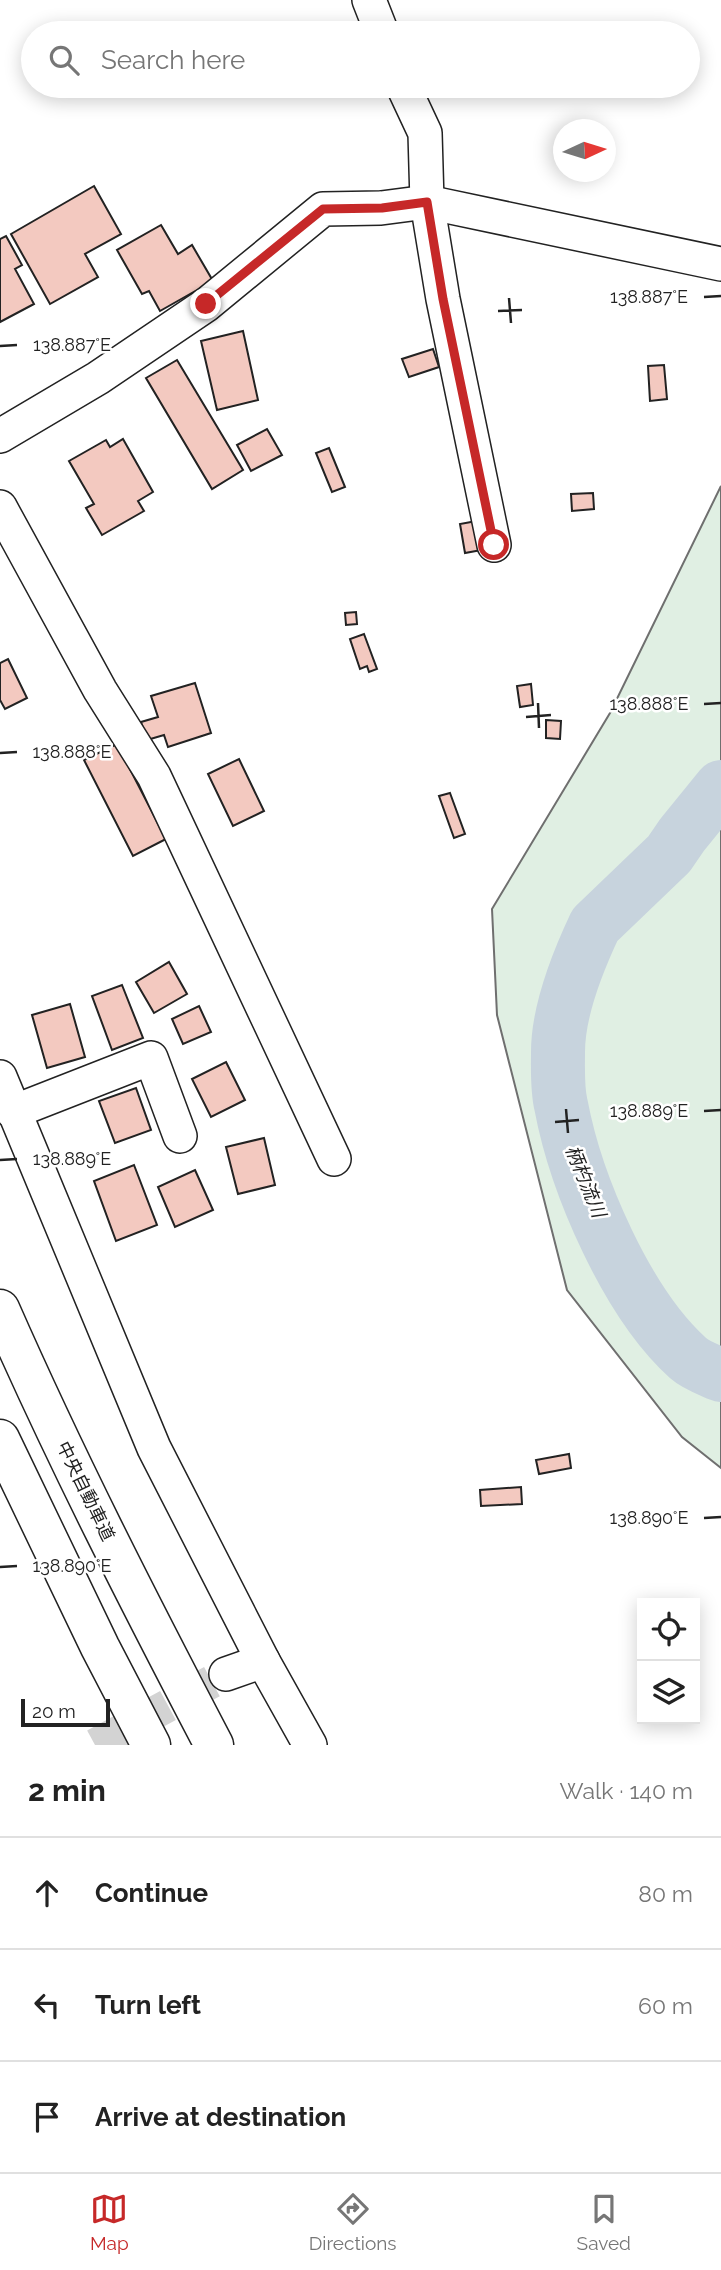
<!DOCTYPE html>
<meta charset="utf-8">
<style>
:root{--surface:#fff;--page:#f6f6f6;--text:#222;--muted:#767676;--line:#e0e0e0;--accent:#c62828}
body{margin:0;font-family:Raleway,"Noto Sans JP",sans-serif;background:var(--page);color:var(--text)}
.controls{position:absolute;right:21px;bottom:21px;display:grid;overflow:hidden;border-radius:0px;box-shadow:0 4px 18px #0003}
.controls button{width:63px;height:63px;display:grid;place-items:center;padding:0;border:0;border-bottom:2px solid var(--line);background:var(--surface);color:var(--text);font:35px sans-serif}
.compass{position:absolute;left:553px;top:119px;width:63px;height:63px;border-radius:50%;background:var(--surface);box-shadow:0 4px 18px #0003;rotate:86deg}
.scale{position:absolute;left:21px;bottom:18px;width:89px;box-sizing:border-box;padding-left:7px;border:4px solid #222;border-top:0;font-size:19px;line-height:24px;white-space:nowrap;color:#222;-webkit-text-stroke:5px #fff;paint-order:stroke}
.stop{position:absolute;width:21px;height:21px;margin:-16px;border:5px solid #c62828;border-radius:50%;background:#fff}
.stop.end{background:#c62828;border-color:#fff;box-shadow:0 2px 7px #0008}
.list{margin:0;padding:0;list-style:none}
h2{display:flex;justify-content:space-between;align-items:center;height:91px;margin:0;padding:0 28px;font-size:30px}
h2 small{font-size:23px;font-weight:400;color:var(--muted)}
.list li{display:grid;grid-template-columns:46px 1fr auto;gap:21px;align-items:center;box-sizing:border-box;height:112px;padding:0 28px;border-top:2px solid var(--line)}
.list b{display:block;font-size:26px;white-space:nowrap}
.list em{font-size:23px;font-style:normal;color:var(--muted)}
.icon{flex:none;width:38px;height:38px;fill:none;stroke:currentColor;stroke-width:2;stroke-linecap:round;stroke-linejoin:round}
.map{position:relative;flex:none;width:721px;height:1745px;overflow:hidden}
.search{position:absolute;background:var(--surface);box-shadow:0 4px 18px #0003;left:21px;right:21px;top:21px;height:77px;display:flex;align-items:center;gap:18px;box-sizing:border-box;padding:0 24px;border-radius:38px;color:var(--muted);font-size:26px}
.sheet{height:427px;background:var(--surface)}
nav{display:flex;justify-content:space-around;align-items:center;box-sizing:border-box;height:98px;border-top:2px solid var(--line);background:var(--surface);font-size:19px;color:var(--muted)}
nav a{display:grid;justify-items:center;gap:4px}
nav .on{color:var(--accent)}
.map>svg:first-child{display:block}
.green{fill:#e0efe3;stroke:#6f6f6f;stroke-width:2}
.lines{fill:none;stroke-linecap:round;stroke-linejoin:round}
.river{stroke:#c7d3dd;stroke-width:54}
.building{fill:#f3c9c0;stroke:#222;stroke-width:2}
.minor-tunnel{stroke:#d3d3d3;stroke-width:33;stroke-dasharray:33 17;stroke-linecap:butt}
.minor-casing{stroke:#222;stroke-width:36}
.highway-casing{stroke:#222;stroke-width:41}
.minor{stroke:#fff;stroke-width:33}
.highway{stroke:#fff;stroke-width:38}
.route{stroke:#c62828;stroke-width:9}
.ticks{fill:none;stroke:#222;stroke-width:2.5}
.labels{text-anchor:middle;dominant-baseline:central;stroke-width:5;stroke-linejoin:round;paint-order:stroke}
.street-label{font-size:18px;fill:#222;stroke:#fff}
.water-label{font-size:19px;font-style:italic;fill:#222;stroke:#fff}
.ticks-label{font-size:18px;text-anchor:middle;fill:#222;stroke:#fff;stroke-width:5;stroke-linejoin:round;paint-order:stroke}
</style>
<div class="map">
<svg width="721" height="1745" viewBox="0 0 721 1745">
<rect width="100%" height="100%" fill="#fff"/>
<polygon class="green" points="721,486 721,1468 682,1437 567,1290 497,1015 492,909 610,713"/>
<g class="lines">
<path class="river" d="M 721,787 L 682,835 L 669,854 L 595,925 C 578,961 558,1012 558,1052 C 558,1069 557,1089 561,1105 C 576,1185 627,1303 688,1358 C 697,1366 710,1370 721,1375"/>
</g>
<g class="building">
<polygon points="94,186 121,234 85,254 98,277 50,304 11,234"/>
<polygon points="161,225 178,254 192,245 213,281 160,311 149,291 142,294 117,250"/>
<polygon points="6,236 22,265 15,269 34,304 0,322 0,239"/>
<polygon points="243,331 258,400 217,410 201,341"/>
<polygon points="433,349 439,367 409,377 402,359"/>
<polygon points="177,360 243,470 212,489 146,378"/>
<polygon points="664,365 667,399 650,401 648,366"/>
<polygon points="267,429 282,455 251,471 237,445"/>
<polygon points="123,439 153,492 138,501 144,511 102,535 86,508 94,504 69,461 106,440 110,447"/>
<polygon points="329,448 345,487 332,492 316,453"/>
<polygon points="593,493 594,509 572,511 571,494"/>
<polygon points="482,520 487,549 465,553 460,524"/>
<polygon points="356,612 357,624 346,625 345,613"/>
<polygon points="364,634 377,669 369,672 367,666 360,669 350,639"/>
<polygon points="8,659 27,698 5,709 0,700 0,663"/>
<polygon points="195,683 211,733 168,747 164,735 147,740 141,722 158,717 151,696"/>
<polygon points="531,684 533,705 520,707 517,686"/>
<polygon points="546,720 561,721 560,739 546,738"/>
<polygon points="117,744 166,839 133,856 84,760"/>
<polygon points="239,759 264,811 233,826 208,774"/>
<polygon points="450,793 465,834 454,838 439,796"/>
<polygon points="169,962 187,994 154,1013 136,982"/>
<polygon points="122,985 143,1038 112,1050 92,996"/>
<polygon points="70,1004 85,1057 47,1068 32,1015"/>
<polygon points="199,1006 211,1032 183,1044 172,1019"/>
<polygon points="226,1062 245,1100 211,1117 192,1079"/>
<polygon points="136,1088 151,1130 115,1143 99,1101"/>
<polygon points="264,1138 275,1185 238,1194 226,1147"/>
<polygon points="134,1165 157,1225 116,1241 94,1181"/>
<polygon points="195,1170 213,1210 175,1227 158,1187"/>
<polygon points="569,1454 571,1468 539,1474 536,1460"/>
<polygon points="521,1487 522,1504 481,1506 480,1490"/>
</g>
<g class="lines">
<polyline class="minor-tunnel" points="95,1745 226,1674"/>
<defs>
<g id="minor">
<polyline points="369,0 382,33"/>
<polyline points="403,86 425,133 427,202 443,299 494,545"/>
<polyline points="0,436 98,378 206,305 323,209 381,208 427,202 721,264"/>
<polyline points="0,507 100,690 154,776 334,1159"/>
<polyline points="0,1077 154,1448 263,1661 310,1745"/>
<polyline points="13,1112 151,1058 180,1136"/>
<polyline points="226,1674 263,1661"/>
</g>
<g id="highway">
<path d="M 0,1309 C 65,1457 139,1602 214,1745"/>
<polyline points="0,1439 100,1647 151,1745"/>
</g>
</defs>
<use href="#minor" class="minor-casing"/>
<use href="#highway" class="highway-casing"/>
<use href="#minor" class="minor"/>
<use href="#highway" class="highway"/>
</g>
<g class="lines">
<polyline class="route" points="206,304 323,209 382,208 427,202 443,299 494,545"/>
</g>
<path class="ticks" d="M 704,297 L 721,296M 509,298 L 511,323M 498,311 L 522,310M 0,346 L 17,345M 538,703 L 539,728M 704,704 L 721,703M 526,717 L 551,715M 0,753 L 17,752M 566,1109 L 568,1133M 704,1111 L 721,1110M 555,1122 L 579,1120M 0,1160 L 17,1159M 704,1518 L 721,1517M 0,1567 L 17,1566"/>
<g class="labels">
<g class="street-label">
<text transform="translate(86 1491) rotate(64)">中央自動車道</text>
</g>
<g class="water-label">
<text transform="translate(586 1181) rotate(68)">柄杓流川</text>
</g>
</g>
<g class="ticks-label">
<text x="649" y="303">138.887°E</text>
<text x="72" y="351">138.887°E</text>
<text x="649" y="710">138.888°E</text>
<text x="72" y="758">138.888°E</text>
<text x="649" y="1117">138.889°E</text>
<text x="72" y="1165">138.889°E</text>
<text x="649" y="1524">138.890°E</text>
<text x="72" y="1572">138.890°E</text>
</g>
</svg>
<div class="controls">
<button><svg class="icon" aria-label="locate" viewBox="0 0 24 24"><circle cx="12" cy="12" r="6"/><path d="M12 2v4M12 18v4M2 12h4M18 12h4"/></svg></button>
<button><svg class="icon" aria-label="layers" viewBox="0 0 24 24"><path d="M12 4l9 5-9 5-9-5zM3 14l9 5 9-5"/></svg></button>
</div>
<svg class="compass" viewBox="-18 -18 36 36"><path d="M0-13l5 13h-10z" fill="#e53935"/><path d="M0 13l5-13h-10z" fill="#767676"/></svg>
<div class="scale">20 m</div>
<div class="stop" style="left:494px;top:545px"></div>
<div class="stop end" style="left:206px;top:304px"></div>
<div class="search"><svg class="icon" aria-label="search" viewBox="0 0 24 24"><circle cx="10" cy="10" r="6"/><path d="M15 15l6 6"/></svg>Search here</div>
</div>
<section class="sheet">
<h2>2 min<small>Walk · 140 m</small></h2>
<ul class="list">
<li><svg class="icon" aria-label="ahead" viewBox="0 0 24 24"><path d="M12 20V5M6 11l6-6 6 6"/></svg><div><b>Continue</b></div><em>80 m</em></li>
<li><svg class="icon" aria-label="left" viewBox="0 0 24 24"><path d="M17 20v-9H6M10 6l-5 5 5 5"/></svg><div><b>Turn left</b></div><em>60 m</em></li>
<li><svg class="icon" aria-label="arrive" viewBox="0 0 24 24"><path d="M6 21V4h12l-3 4 3 4H6"/></svg><div><b>Arrive at destination</b></div></li>
</ul>
</section>
<nav>
<a class="on"><svg class="icon" aria-label="map" viewBox="0 0 24 24"><path d="M3 6l6-2 6 2 6-2v14l-6 2-6-2-6 2zM9 4v14M15 6v14"/></svg>Map</a>
<a><svg class="icon" aria-label="directions" viewBox="0 0 24 24"><path d="M12 3l9 9-9 9-9-9zM9 14v-3h6M13 9l2 2-2 2"/></svg>Directions</a>
<a><svg class="icon" aria-label="saved" viewBox="0 0 24 24"><path d="M7 4h10v16l-5-4-5 4z"/></svg>Saved</a>
</nav>
